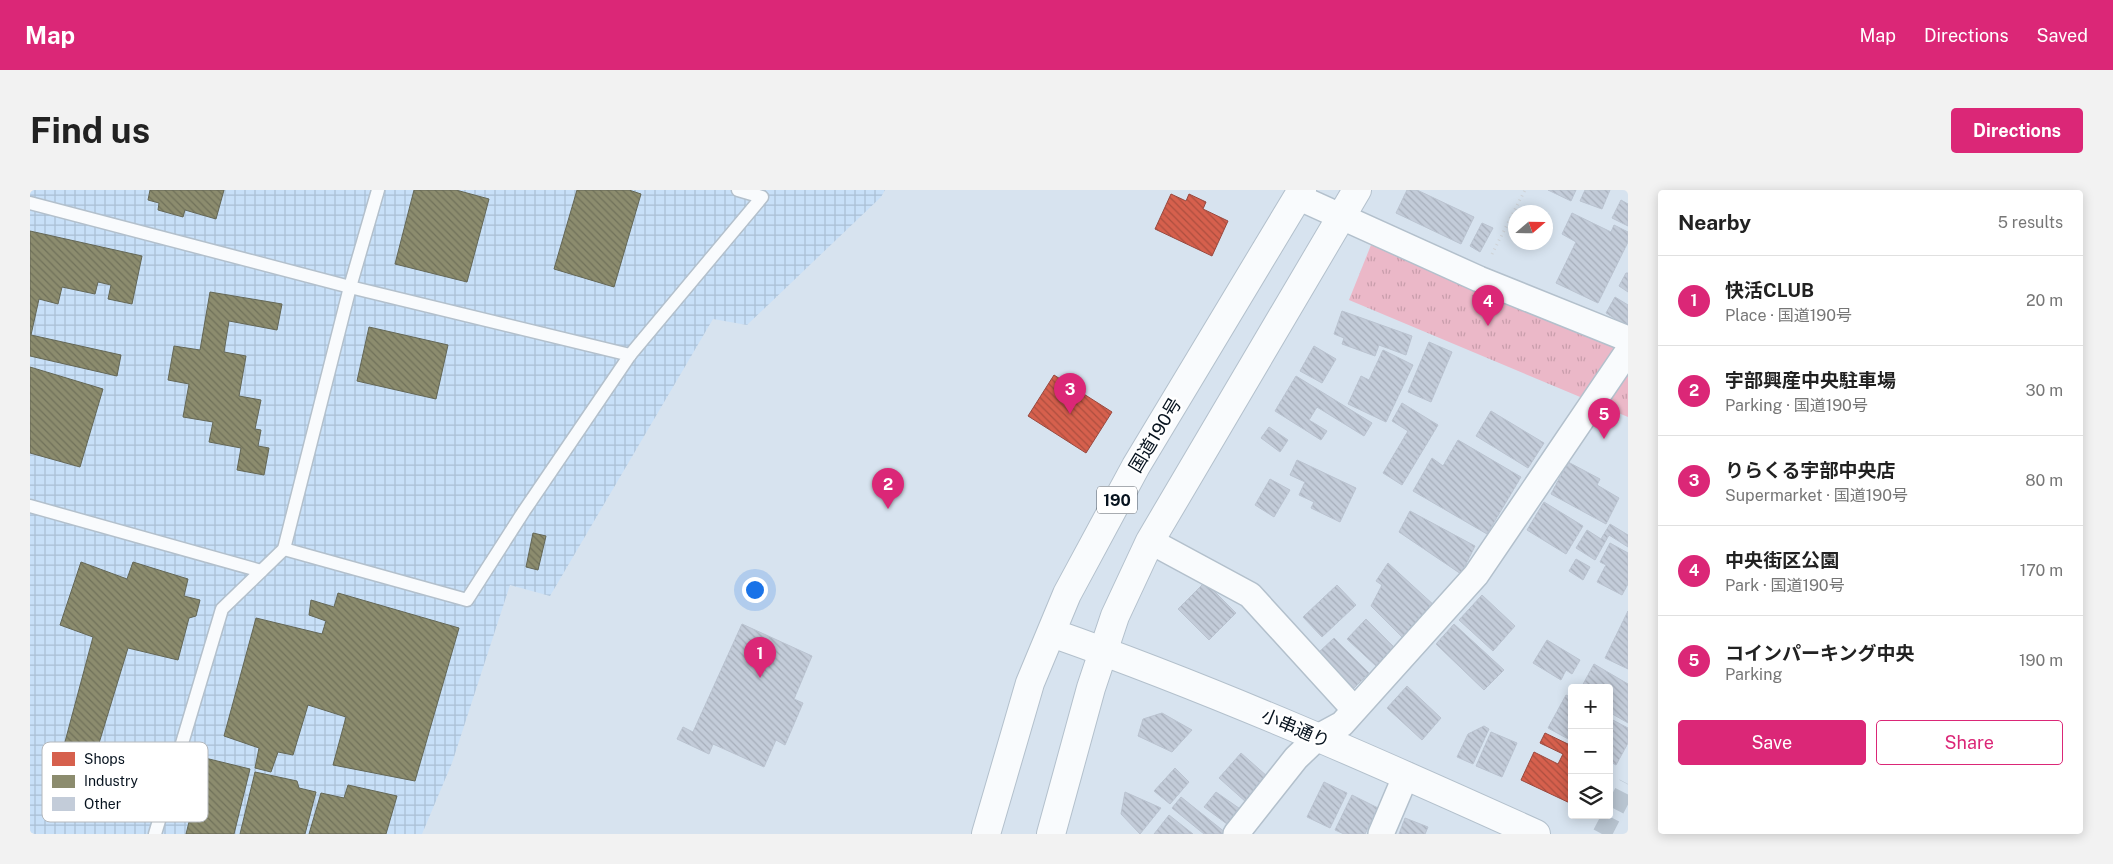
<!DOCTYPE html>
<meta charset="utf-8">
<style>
:root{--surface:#fff;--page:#f2f2f2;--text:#222;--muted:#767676;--line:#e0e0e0;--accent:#db2777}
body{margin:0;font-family:"Public Sans","Noto Sans JP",sans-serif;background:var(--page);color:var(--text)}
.controls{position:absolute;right:15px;bottom:15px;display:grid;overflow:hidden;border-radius:5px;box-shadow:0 2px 12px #0003}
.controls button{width:45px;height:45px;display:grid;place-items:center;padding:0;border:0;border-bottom:1px solid var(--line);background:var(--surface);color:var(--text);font:25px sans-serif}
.compass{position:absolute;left:1478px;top:15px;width:45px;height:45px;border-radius:50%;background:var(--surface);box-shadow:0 2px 12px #0003;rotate:70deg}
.you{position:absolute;left:724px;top:399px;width:18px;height:18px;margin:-12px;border:4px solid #fff;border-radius:50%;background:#1a73e8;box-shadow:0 0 0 8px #1a73e833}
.badge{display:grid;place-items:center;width:32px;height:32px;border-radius:50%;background:var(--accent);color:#fff;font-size:16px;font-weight:700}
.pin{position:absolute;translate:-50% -41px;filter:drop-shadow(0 1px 2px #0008)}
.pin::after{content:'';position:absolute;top:26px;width:18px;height:15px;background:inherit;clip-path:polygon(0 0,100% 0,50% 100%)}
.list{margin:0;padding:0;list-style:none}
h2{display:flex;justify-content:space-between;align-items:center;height:65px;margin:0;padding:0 20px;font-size:21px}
h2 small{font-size:16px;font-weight:400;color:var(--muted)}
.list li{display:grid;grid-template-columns:32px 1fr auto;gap:15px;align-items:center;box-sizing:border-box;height:90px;padding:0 20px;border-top:1px solid var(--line)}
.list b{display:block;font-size:19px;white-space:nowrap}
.list p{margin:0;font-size:16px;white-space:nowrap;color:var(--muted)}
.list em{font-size:16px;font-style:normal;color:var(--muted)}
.actions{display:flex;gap:10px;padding:15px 20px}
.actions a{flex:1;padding:11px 0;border:1px solid var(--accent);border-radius:5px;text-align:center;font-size:18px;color:var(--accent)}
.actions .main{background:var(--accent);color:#fff}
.icon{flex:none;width:28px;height:28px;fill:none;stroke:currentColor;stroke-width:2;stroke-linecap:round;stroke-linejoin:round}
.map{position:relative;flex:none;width:1598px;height:644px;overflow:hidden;border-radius:5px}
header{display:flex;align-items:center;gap:30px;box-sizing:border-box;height:70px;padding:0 25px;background:var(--accent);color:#fff}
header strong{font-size:24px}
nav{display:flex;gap:28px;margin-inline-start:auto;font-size:18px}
.intro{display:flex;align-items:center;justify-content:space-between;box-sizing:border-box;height:120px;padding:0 30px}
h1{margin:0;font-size:35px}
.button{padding:12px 22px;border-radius:5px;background:var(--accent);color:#fff;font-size:18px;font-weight:700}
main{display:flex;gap:30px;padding:0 30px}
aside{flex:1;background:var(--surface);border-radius:5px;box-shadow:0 2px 12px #0003}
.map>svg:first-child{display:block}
.industrial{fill:url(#industrial-grid)}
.grass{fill:url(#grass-tufts)}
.shops{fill:url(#shops-back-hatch);stroke:#98493f}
.industry{fill:url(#industry-back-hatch);stroke:#646756}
.building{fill:url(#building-back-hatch);stroke:#bac3d0}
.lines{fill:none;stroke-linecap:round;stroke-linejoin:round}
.pedestrian-tunnel{stroke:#b8c4d0;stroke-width:19;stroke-dasharray:19 9;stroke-linecap:butt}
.service-casing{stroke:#b3c0cc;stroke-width:15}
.minor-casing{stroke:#b3c0cc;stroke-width:28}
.tertiary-casing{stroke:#b3c0cc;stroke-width:30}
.trunk-casing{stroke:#b3c0cc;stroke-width:30}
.path{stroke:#ced2d6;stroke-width:3;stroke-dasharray:1 4;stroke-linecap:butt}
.service{stroke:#f9fbfd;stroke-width:12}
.minor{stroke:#f9fbfd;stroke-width:25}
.tertiary{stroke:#f9fbfd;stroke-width:28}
.trunk{stroke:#f9fbfd;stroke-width:28}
.labels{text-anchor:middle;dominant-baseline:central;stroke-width:5;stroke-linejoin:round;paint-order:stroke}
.shield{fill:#fff;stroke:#515962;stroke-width:1}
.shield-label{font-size:16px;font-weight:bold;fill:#06121e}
.street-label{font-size:18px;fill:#06121e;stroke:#fff}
.key{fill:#fff;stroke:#b4b8bc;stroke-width:1}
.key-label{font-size:14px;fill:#06121e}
</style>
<header>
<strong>Map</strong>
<nav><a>Map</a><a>Directions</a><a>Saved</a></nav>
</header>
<div class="intro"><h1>Find us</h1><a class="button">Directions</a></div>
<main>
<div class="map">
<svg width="1598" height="644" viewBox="0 0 1598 644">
<defs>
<pattern id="industrial-grid" width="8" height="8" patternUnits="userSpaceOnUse" patternTransform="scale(1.25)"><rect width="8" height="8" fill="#c8e0f8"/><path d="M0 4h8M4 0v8" fill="none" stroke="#aabfd4"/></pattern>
<pattern id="grass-tufts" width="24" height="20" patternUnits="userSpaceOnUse" patternTransform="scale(1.25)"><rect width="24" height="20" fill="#ebb8c8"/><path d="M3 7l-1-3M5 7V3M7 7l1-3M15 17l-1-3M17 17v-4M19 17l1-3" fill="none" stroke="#c89dab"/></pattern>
<pattern id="shops-back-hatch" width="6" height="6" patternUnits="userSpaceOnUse" patternTransform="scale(1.25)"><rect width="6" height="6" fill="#d6604d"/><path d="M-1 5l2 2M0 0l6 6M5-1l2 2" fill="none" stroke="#ac4e3f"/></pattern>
<pattern id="industry-back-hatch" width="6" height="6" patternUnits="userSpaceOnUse" patternTransform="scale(1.25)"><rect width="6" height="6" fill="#8c8c6e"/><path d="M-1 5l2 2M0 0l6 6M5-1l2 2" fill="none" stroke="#70715a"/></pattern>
<pattern id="building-back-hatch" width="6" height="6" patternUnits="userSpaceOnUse" patternTransform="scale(1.25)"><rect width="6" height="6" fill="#c3ccd9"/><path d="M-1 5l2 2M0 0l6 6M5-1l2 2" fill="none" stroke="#a6aeba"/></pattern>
</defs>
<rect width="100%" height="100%" fill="#d7e3ef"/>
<polygon class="industrial" points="0,0 855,0 851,7 717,135 683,129 520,406 480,395 422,573 392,644 0,644"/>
<polygon class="grass" points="1341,55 1598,162 1598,227 1319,110"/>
<g class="shops">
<polygon points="1141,4 1156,11 1159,4 1176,12 1173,19 1198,31 1182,66 1125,39"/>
<polygon points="1024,185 1082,222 1056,263 998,226"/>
<polygon points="1515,543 1542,556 1542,614 1491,590 1504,562 1528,574 1533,564 1510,553"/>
</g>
<g class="industry">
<polygon points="120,0 194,0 186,29 155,20 153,27 128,20 129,13 118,10"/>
<polygon points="384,0 426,0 459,9 437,92 365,74"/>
<polygon points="547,0 599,0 611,4 584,97 524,79"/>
<polygon points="0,41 112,66 102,114 78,109 81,95 68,92 65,104 32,97 28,114 9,109 1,145 91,165 87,186 0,166"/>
<polygon points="180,102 252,114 247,140 199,131 194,162 216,166 209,206 231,210 225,239 231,240 228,256 239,258 234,285 207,280 211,258 179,252 183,232 153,227 159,194 138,190 144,156 170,160"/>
<polygon points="339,137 418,155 406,209 327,191"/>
<polygon points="0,177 73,199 50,277 0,263"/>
<polygon points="503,343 516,346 508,380 496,377"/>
<polygon points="51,372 97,389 103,372 158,389 154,406 170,410 166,426 159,428 148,470 98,458 49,619 20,608 63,447 30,435"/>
<polygon points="308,403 429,438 385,591 303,575 316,527 278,515 263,565 248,562 241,582 225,578 229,558 194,546 226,428 292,444 296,431 279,425 281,410 304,417"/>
<polygon points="175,568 220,579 204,644 156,644"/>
<polygon points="225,582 267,591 269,598 286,602 275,644 210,644"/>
<polygon points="318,595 367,606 356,644 279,644 291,603 314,608"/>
</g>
<g class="building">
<polygon points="1377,0 1387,0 1444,27 1431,54 1366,23"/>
<polygon points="1518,0 1546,0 1541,11"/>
<polygon points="1555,0 1580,0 1572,19 1550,11"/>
<polygon points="1591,10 1598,14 1598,36 1582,28"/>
<polygon points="1542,23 1581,42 1584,35 1598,42 1598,52 1568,113 1526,93 1546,52 1532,44"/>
<polygon points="1452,33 1463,38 1450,62 1440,56"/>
<polygon points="1596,83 1598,83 1598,102 1589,96"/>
<polygon points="1585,107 1598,115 1598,137 1576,123"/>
<polygon points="1312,121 1382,146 1376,165 1349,155 1345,166 1312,154 1314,148 1304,144"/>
<polygon points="1399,152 1422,162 1401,212 1378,202"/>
<polygon points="1284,156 1306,169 1292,193 1270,181"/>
<polygon points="1353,160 1383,175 1356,232 1318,214 1331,186 1339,190"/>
<polygon points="1266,186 1342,233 1334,246 1287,217 1279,230 1297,241 1291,250 1245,221"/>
<polygon points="1372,213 1408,235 1372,295 1353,283 1378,241 1362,231"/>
<polygon points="1461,221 1514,253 1498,278 1446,246"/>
<polygon points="1239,237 1258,250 1250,262 1231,248"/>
<polygon points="1428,250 1491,287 1457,344 1383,301 1402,268 1413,276"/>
<polygon points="1267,270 1326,298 1310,332 1281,318 1284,312 1269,305 1275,292 1260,285"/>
<polygon points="1538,272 1570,289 1567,295 1589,308 1576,334 1521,304"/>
<polygon points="1240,289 1260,300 1244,327 1225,315"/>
<polygon points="1514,312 1553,336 1536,364 1497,340"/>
<polygon points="1380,321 1445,356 1431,384 1369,342"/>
<polygon points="1580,334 1598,345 1598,357 1579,345 1565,370 1546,358 1557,340 1571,349"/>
<polygon points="1580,353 1598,363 1598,394 1592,405 1567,392 1576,375 1570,372"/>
<polygon points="1546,369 1560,377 1553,390 1539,381"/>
<polygon points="1358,373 1406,417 1375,450 1341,416 1352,395 1346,391"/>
<polygon points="1175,392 1206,423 1179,450 1148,419"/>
<polygon points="1307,395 1326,415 1292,447 1273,427"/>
<polygon points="1452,405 1485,436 1463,461 1429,430"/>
<polygon points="1598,421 1598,479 1575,468"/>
<polygon points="1336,429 1364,457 1346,476 1317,449"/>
<polygon points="712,434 782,466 764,509 773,513 755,555 746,550 734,577 683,554 679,564 647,549 653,537 663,542"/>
<polygon points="1424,434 1474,480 1454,500 1406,454"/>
<polygon points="1304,448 1339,483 1324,498 1288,463"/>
<polygon points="1517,450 1550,470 1542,484 1536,480 1531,490 1503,473"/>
<polygon points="1564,474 1598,494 1598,533 1579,522 1579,498 1551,498"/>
<polygon points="1377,496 1411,528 1392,550 1357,518"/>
<polygon points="1536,505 1542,508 1542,551 1518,538"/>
<polygon points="1132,523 1162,540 1142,562 1108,546 1113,529"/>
<polygon points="1579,528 1598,538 1598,553 1586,575 1579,571"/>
<polygon points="1454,536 1459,539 1443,574 1427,567 1438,544"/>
<polygon points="1461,542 1487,553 1472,587 1446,576"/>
<polygon points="1211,563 1238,587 1216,612 1189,588"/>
<polygon points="1145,578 1159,592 1140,614 1124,601"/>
<polygon points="1294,592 1317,603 1300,638 1277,627"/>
<polygon points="1095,602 1131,618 1110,644 1091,624"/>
<polygon points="1186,602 1213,621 1201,637 1174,617"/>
<polygon points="1322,605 1348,618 1335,644 1314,644 1305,640"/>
<polygon points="1151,607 1196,643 1195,644 1174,644 1142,618"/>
<polygon points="1139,625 1163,644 1124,644"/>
<polygon points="1375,628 1398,637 1395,644 1369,644"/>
</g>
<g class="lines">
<polyline class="pedestrian-tunnel" points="1572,644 1598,594"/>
<defs>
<g id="service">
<polyline points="0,13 320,97 600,165"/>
<polyline points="0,316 231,381"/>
<polyline points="254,359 437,410 494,321 600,165 732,7 708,0"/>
<polyline points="125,644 192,419 254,359 320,97 348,0"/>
</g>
<g id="minor">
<polyline points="1268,7 1449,89 1598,149"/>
<polyline points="1120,351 1220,405 1324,519"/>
<polyline points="1206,644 1266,568 1288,547 1312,534 1446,385 1598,161"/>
<polyline points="1351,644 1376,585"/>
</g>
<path id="tertiary" d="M 1022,443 C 1187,501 1347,572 1506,644"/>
<g id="trunk">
<polyline points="956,644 1000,493 1037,404 1106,276 1272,0"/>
<polyline points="1021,644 1061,498 1085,426 1120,351 1327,0"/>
</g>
</defs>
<use href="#service" class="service-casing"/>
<use href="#minor" class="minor-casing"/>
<use href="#tertiary" class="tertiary-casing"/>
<use href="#trunk" class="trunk-casing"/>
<polyline class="path" points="1462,64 1495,0"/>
<use href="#service" class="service"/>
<use href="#minor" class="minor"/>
<use href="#tertiary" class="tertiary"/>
<use href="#trunk" class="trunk"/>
</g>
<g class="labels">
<rect class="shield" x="1067" y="296.5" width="40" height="27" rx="4"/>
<g class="shield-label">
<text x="1087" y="310">190</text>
</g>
<g class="street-label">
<text transform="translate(1125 245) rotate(-59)">国道190号</text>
<text transform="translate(1266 538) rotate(23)">小串通り</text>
</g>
</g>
<rect x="12" y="552" width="166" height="80" rx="8" class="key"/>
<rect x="22" y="562" width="23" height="14" fill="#d6604d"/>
<rect x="22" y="585" width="23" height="13" fill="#8c8c6e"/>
<rect x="22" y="607" width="23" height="14" fill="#c3ccd9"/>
<g class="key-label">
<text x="54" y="574">Shops</text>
<text x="54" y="596">Industry</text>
<text x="54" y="619">Other</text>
</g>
</svg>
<div class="controls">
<button>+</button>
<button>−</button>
<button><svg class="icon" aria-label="layers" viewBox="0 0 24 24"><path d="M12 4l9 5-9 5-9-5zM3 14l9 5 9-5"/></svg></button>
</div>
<svg class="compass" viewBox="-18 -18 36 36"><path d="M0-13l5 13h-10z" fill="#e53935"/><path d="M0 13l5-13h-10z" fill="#767676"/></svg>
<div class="you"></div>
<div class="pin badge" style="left:730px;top:488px">1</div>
<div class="pin badge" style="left:858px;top:319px">2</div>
<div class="pin badge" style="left:1040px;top:224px">3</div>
<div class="pin badge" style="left:1458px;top:136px">4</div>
<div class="pin badge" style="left:1574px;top:249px">5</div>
</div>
<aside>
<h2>Nearby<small>5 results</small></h2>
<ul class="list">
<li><span class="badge">1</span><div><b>快活CLUB</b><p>Place · 国道190号</p></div><em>20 m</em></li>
<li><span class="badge">2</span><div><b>宇部興産中央駐車場</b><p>Parking · 国道190号</p></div><em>30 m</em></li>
<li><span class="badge">3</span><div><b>りらくる宇部中央店</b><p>Supermarket · 国道190号</p></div><em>80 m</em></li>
<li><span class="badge">4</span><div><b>中央街区公園</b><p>Park · 国道190号</p></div><em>170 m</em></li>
<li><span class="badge">5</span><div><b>コインパーキング中央</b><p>Parking</p></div><em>190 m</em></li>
</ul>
<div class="actions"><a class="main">Save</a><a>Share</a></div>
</aside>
</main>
